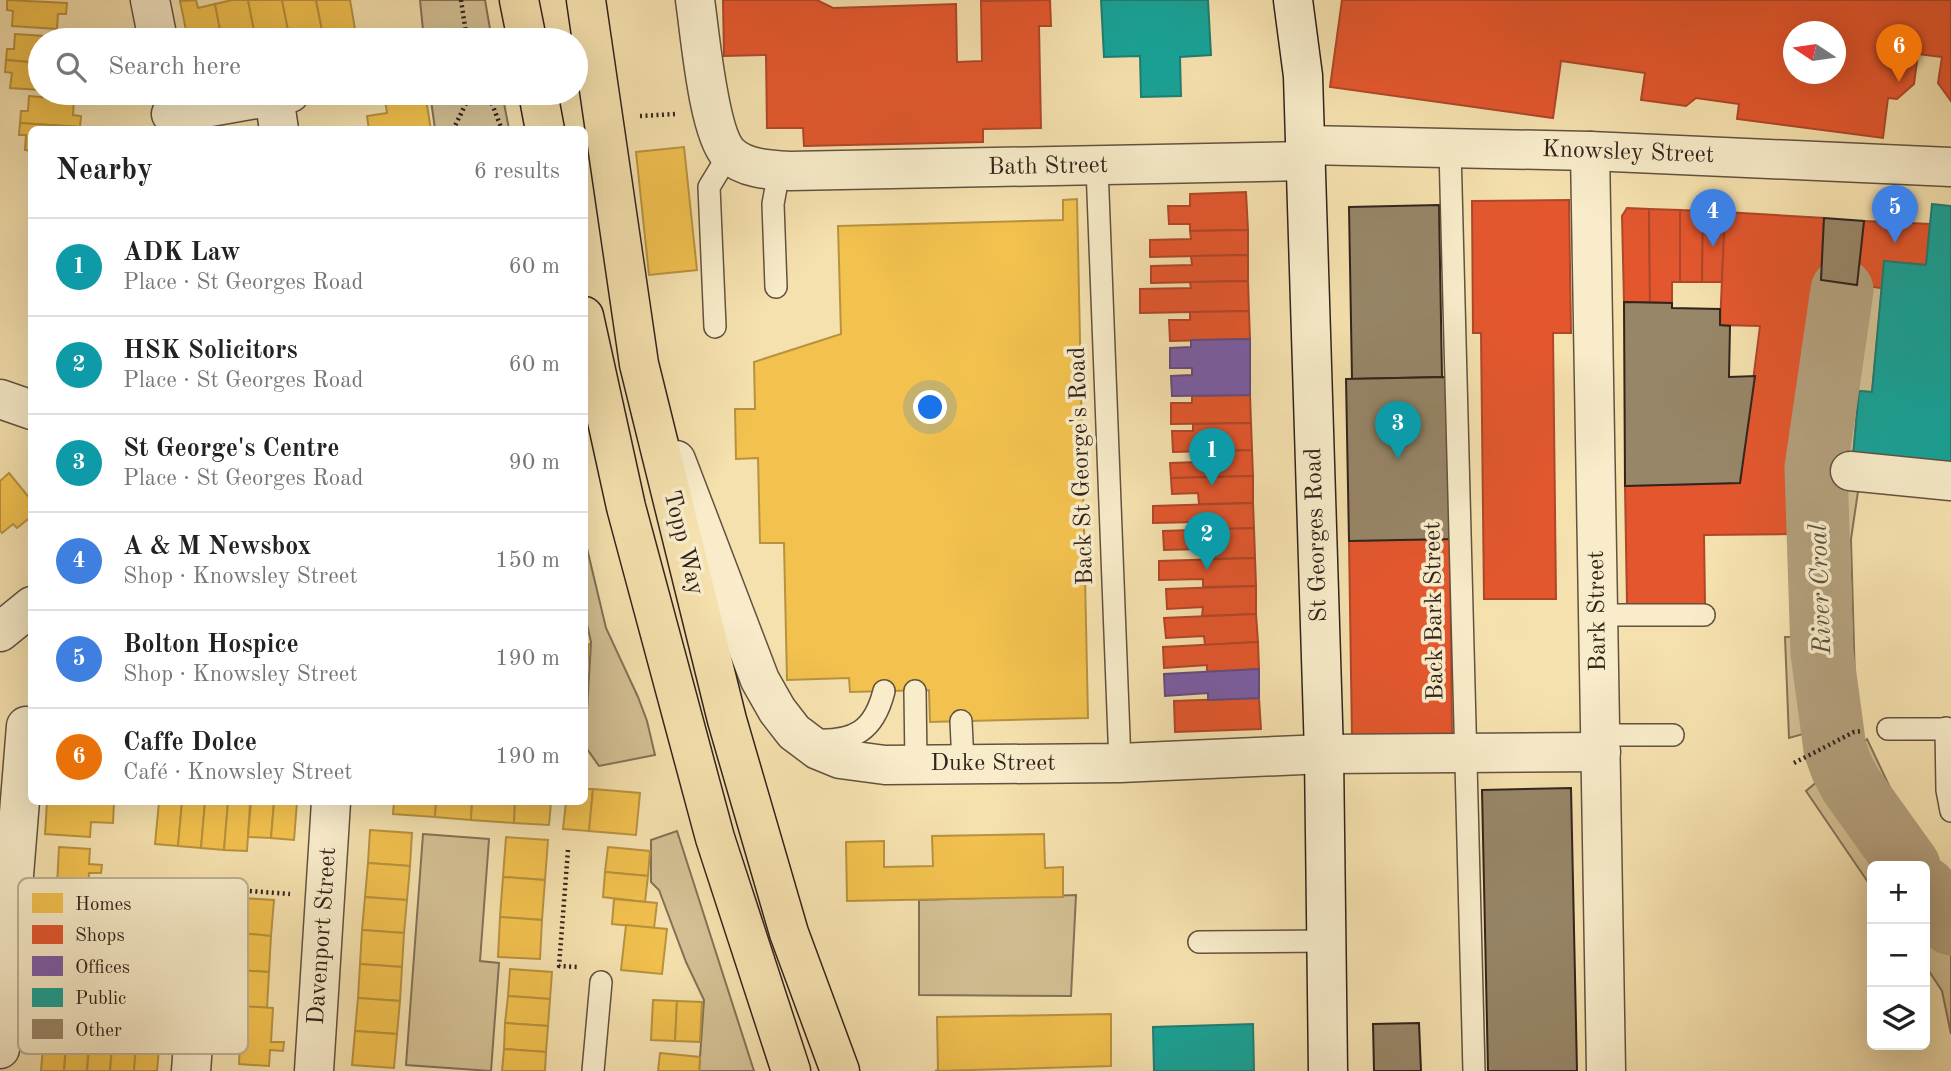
<!DOCTYPE html>
<meta charset="utf-8">
<style>
:root{--surface:#fff;--page:#f6f6f6;--text:#222;--muted:#767676;--line:#e0e0e0;--accent:#2563eb}
body{margin:0;font-family:"Old Standard TT",serif;background:var(--page);color:var(--text)}
.controls{position:absolute;right:21px;bottom:21px;display:grid;overflow:hidden;border-radius:10px;box-shadow:0 7px 28px #0002}
.controls button{width:63px;height:63px;display:grid;place-items:center;padding:0;border:0;border-bottom:2px solid var(--line);background:var(--surface);color:var(--text);font:35px sans-serif}
.compass{position:absolute;left:1783px;top:21px;width:63px;height:63px;border-radius:50%;background:var(--surface);box-shadow:0 7px 28px #0002;rotate:283deg}
.you{position:absolute;left:931px;top:408px;width:24px;height:24px;margin:-18px;border:5px solid #fff;border-radius:50%;background:#1a73e8;box-shadow:0 0 0 10px #1a73e833}
.badge{display:grid;place-items:center;width:46px;height:46px;border-radius:50%;background:var(--accent);color:#fff;font-size:23px;font-weight:700}
.pin{position:absolute;translate:-50% -58px;filter:drop-shadow(0 2px 4px #0008)}
.pin::after{content:'';position:absolute;top:37px;width:24px;height:21px;background:inherit;clip-path:polygon(0 0,100% 0,50% 100%)}
.list{margin:0;padding:0;list-style:none}
h2{display:flex;justify-content:space-between;align-items:center;height:91px;margin:0;padding:0 28px;font-size:30px}
h2 small{font-size:23px;font-weight:400;color:var(--muted)}
.list li{display:grid;grid-template-columns:46px 1fr auto;gap:21px;align-items:center;box-sizing:border-box;height:98px;padding:0 28px;border-top:2px solid var(--line)}
.list b{display:block;font-size:26px;white-space:nowrap}
.list p{margin:0;font-size:23px;white-space:nowrap;color:var(--muted)}
.list em{font-size:23px;font-style:normal;color:var(--muted)}
.icon{flex:none;width:38px;height:38px;fill:none;stroke:currentColor;stroke-width:2;stroke-linecap:round;stroke-linejoin:round}
.map{position:relative;flex:none;width:1951px;height:1071px;overflow:hidden}
.search{position:absolute;background:var(--surface);box-shadow:0 7px 28px #0002;left:28px;top:28px;width:560px;height:77px;display:flex;align-items:center;gap:18px;box-sizing:border-box;padding:0 24px;border-radius:38px;color:var(--muted);font-size:26px}
.panel{position:absolute;background:var(--surface);box-shadow:0 7px 28px #0002;left:28px;top:126px;width:560px;height:679px;border-radius:10px}
.map>svg:first-child{display:block}
.green{fill:#d4c195;stroke:#837258;stroke-width:2}
.homes{fill:#f2c14e;stroke:#b8923f;stroke-width:2}
.shops{fill:#e4572e;stroke:#af4729;stroke-width:2;fill-rule:evenodd}
.offices{fill:#7b5ea7;stroke:#654c7d;stroke-width:2}
.public{fill:#17a398;stroke:#1f7d73;stroke-width:2}
.lines{fill:none;stroke-linecap:round;stroke-linejoin:round}
.river{stroke:#b3a07c;stroke-width:63}
.building{fill:#978668;stroke:#32231c;stroke-width:2}
.lane-casing{stroke:#635240;stroke-width:24}
.street-casing{stroke:#635240;stroke-width:41}
.secondary-casing{stroke:#32231c;stroke-width:41}
.primary-casing{stroke:#32231c;stroke-width:41}
.path{stroke:#32231c;stroke-width:4.5;stroke-dasharray:2 3.5;stroke-linecap:butt}
.lane{stroke:#f8ecca;stroke-width:21}
.street{stroke:#f8ecca;stroke-width:38}
.secondary{stroke:#f8ecca;stroke-width:38}
.primary{stroke:#f5e1ae;stroke-width:38}
.labels{text-anchor:middle;dominant-baseline:central;stroke-width:7;stroke-linejoin:round;paint-order:stroke}
.street-label{font-size:24px;fill:#32231c;stroke:#f8ecca}
.water-label{font-size:26px;font-style:italic;fill:#5f4f3e;stroke:#f8ecca}
.key{fill:#f8ecca;stroke:#bdb096;stroke-width:2}
.key-label{font-size:19px;fill:#32231c}
</style>
<div class="map">
<svg width="1951" height="1071" viewBox="0 0 1951 1071">
<rect width="100%" height="100%" fill="#f5e1ae"/>
<filter id="stains"><feTurbulence type="fractalNoise" baseFrequency=".00286" numOctaves="4"/><feColorMatrix values="0 0 0 0 .2 0 0 0 0 .09 0 0 0 0 .02 0 0 0 .5 -.17"/></filter>
<radialGradient id="worn" r=".72"><stop offset=".6" stop-color="#630" stop-opacity="0"/><stop offset="1" stop-color="#630" stop-opacity=".3"/></radialGradient>
<g class="green">
<polygon points="420,0 485,0 492,40 424,40"/>
<polygon points="430,93 502,93 509,129 435,129"/>
<polygon points="1821,280 1882,288 1872,392 1859,391 1852,467 1860,478 1851,539 1856,717 1846,722 1789,738 1785,637 1793,637 1792,475 1813,354"/>
<polygon points="585,540 606,628 638,697 647,721 655,755 599,766 585,746 591,642 585,615"/>
<polygon points="1867,739 1930,872 1951,895 1951,1034 1942,991 1925,965 1925,866 1872,866 1872,888 1806,791"/>
<polygon points="677,831 754,1071 699,1071 704,1000 686,962 659,890 651,882 651,840"/>
<polygon points="423,834 489,839 480,961 499,963 491,1071 406,1065"/>
<polygon points="1076,895 1071,996 919,995 919,900"/>
</g>
<g class="homes">
<polygon points="7,0 67,3 66,14 58,14 57,29 12,26 13,11 7,10"/>
<polygon points="196,0 198,8 215,4 222,40 188,40 180,1"/>
<polygon points="232,0 248,0 256,40 222,40 215,4"/>
<polygon points="248,0 282,0 290,40 256,40"/>
<polygon points="282,0 316,0 323,35 290,40"/>
<polygon points="316,0 350,0 355,29 323,35"/>
<polygon points="15,34 60,37 60,40 40,40 40,63 6,60 7,49 14,49"/>
<polygon points="6,60 40,63 40,90 10,88 12,73 5,72"/>
<polygon points="368,93 425,93 431,130 369,130 367,116 387,113 385,100 369,102"/>
<polygon points="29,96 74,100 73,115 81,116 80,127 20,123 21,111 28,111"/>
<polygon points="20,123 80,127 80,130 32,130 32,151 25,150 26,135 19,135"/>
<polygon points="684,147 697,270 649,275 636,152"/>
<polygon points="1077,199 1088,718 930,722 929,690 850,692 849,678 787,680 784,543 760,543 758,458 736,459 735,409 755,409 754,362 841,334 838,226 1063,220 1063,200"/>
<polygon points="9,473 32,501 32,516 17,528 13,524 2,533 0,530 0,481"/>
<polygon points="584,644 589,644 587,671 584,671"/>
<polygon points="584,671 587,671 585,698 584,698"/>
<polygon points="584,789 593,789 589,831 563,829 566,802 584,802"/>
<polygon points="593,789 640,793 636,835 589,831"/>
<polygon points="47,802 114,802 113,823 91,822 90,837 45,834"/>
<polygon points="159,802 182,802 178,846 155,844"/>
<polygon points="182,802 205,802 201,848 178,846"/>
<polygon points="205,802 228,802 224,850 201,848"/>
<polygon points="228,802 244,802 243,803 250,804 247,851 224,850"/>
<polygon points="251,802 274,802 271,838 248,837"/>
<polygon points="274,802 297,802 294,840 271,838"/>
<polygon points="394,802 436,802 435,817 393,814"/>
<polygon points="436,802 472,802 471,820 435,817"/>
<polygon points="472,802 515,802 514,823 471,820"/>
<polygon points="515,802 551,802 549,825 514,823"/>
<polygon points="370,830 412,833 410,866 368,863"/>
<polygon points="1044,834 1045,868 1063,867 1063,897 847,901 846,842 884,841 884,867 933,866 932,836"/>
<polygon points="506,837 548,840 545,880 503,877"/>
<polygon points="59,847 90,849 89,864 102,865 101,873 89,873 87,907 56,905"/>
<polygon points="608,847 650,851 648,876 605,872"/>
<polygon points="368,863 410,866 407,900 365,897"/>
<polygon points="605,872 648,876 645,902 603,897"/>
<polygon points="503,877 545,880 542,920 500,917"/>
<polygon points="365,897 407,900 404,933 362,930"/>
<polygon points="242,898 274,900 271,936 240,933 240,926 230,925 230,912 241,913"/>
<polygon points="614,899 657,903 654,928 612,924"/>
<polygon points="500,917 542,920 540,959 498,957"/>
<polygon points="626,925 667,929 662,974 621,970"/>
<polygon points="362,930 404,933 402,967 360,964"/>
<polygon points="240,933 271,936 269,972 238,970 238,962 227,961 228,948 239,949"/>
<polygon points="360,964 402,967 400,1001 358,998"/>
<polygon points="510,969 552,972 550,999 508,996"/>
<polygon points="238,970 269,972 267,1008 235,1006 236,998 225,997 226,984 236,985"/>
<polygon points="508,996 550,999 548,1026 505,1023"/>
<polygon points="358,998 400,1001 397,1034 355,1031"/>
<polygon points="653,1000 677,1001 675,1041 651,1040"/>
<polygon points="677,1001 702,1002 700,1042 675,1041"/>
<polygon points="242,1006 273,1008 271,1042 284,1042 283,1051 270,1050 269,1066 239,1064"/>
<polygon points="1111,1014 1111,1066 935,1071 938,1070 937,1017"/>
<polygon points="45,1022 61,1023 59,1040 66,1041 64,1071 41,1071"/>
<polygon points="68,1023 84,1025 82,1042 89,1043 87,1071 64,1071"/>
<polygon points="505,1023 548,1026 546,1052 504,1049"/>
<polygon points="91,1025 107,1026 105,1044 112,1044 110,1071 87,1071"/>
<polygon points="114,1027 129,1028 128,1046 136,1046 134,1071 110,1071"/>
<polygon points="137,1029 153,1030 151,1047 159,1048 157,1071 134,1071"/>
<polygon points="355,1031 397,1034 394,1068 352,1065"/>
<polygon points="504,1049 546,1052 545,1071 502,1071"/>
<polygon points="660,1053 700,1057 699,1071 658,1071"/>
</g>
<g class="shops">
<polygon points="723,0 817,0 833,8 956,4 957,62 982,61 981,1 1050,0 1051,26 1039,26 1041,128 983,129 983,142 804,146 803,128 767,128 766,55 724,56"/>
<path d="M 1342,0 L 1951,0 L 1951,101 L 1938,83 L 1942,57 L 1918,54 L 1914,84 L 1897,99 L 1888,98 L 1883,138 L 1737,119 L 1739,104 L 1696,98 L 1686,106 L 1641,100 L 1645,73 L 1561,61 L 1553,118 L 1330,87 ZM 1794,32 L 1836,32 L 1836,74 L 1794,74 Z"/>
<polygon points="1246,192 1248,230 1190,231 1190,224 1169,224 1168,206 1190,206 1190,194"/>
<polygon points="1569,200 1571,333 1553,333 1556,599 1484,599 1481,333 1473,333 1472,201"/>
<polygon points="1627,208 1649,209 1650,302 1624,302 1622,216"/>
<polygon points="1649,209 1680,210 1680,282 1672,282 1672,303 1650,302"/>
<polygon points="1680,210 1703,211 1702,282 1680,282"/>
<polygon points="1703,211 1725,212 1722,282 1702,282"/>
<polygon points="1725,212 1824,218 1819,315 1792,475 1791,534 1704,535 1705,604 1627,604 1625,486 1740,483 1760,326 1720,325"/>
<polygon points="1864,221 1930,224 1926,265 1884,261 1882,288 1857,285"/>
<polygon points="1248,230 1248,255 1150,257 1150,240 1191,239 1190,231"/>
<polygon points="1248,255 1248,281 1151,283 1151,266 1192,265 1191,256"/>
<polygon points="1248,281 1249,311 1140,313 1140,289 1191,288 1190,282"/>
<polygon points="1249,311 1250,339 1170,341 1169,320 1190,320 1190,312"/>
<polygon points="1250,395 1251,423 1171,424 1171,403 1192,403 1192,396"/>
<polygon points="1251,423 1252,450 1173,452 1172,431 1193,431 1193,424"/>
<polygon points="1252,450 1253,476 1171,478 1170,463 1198,462 1198,452"/>
<polygon points="1253,476 1253,503 1199,504 1198,493 1172,494 1171,478"/>
<polygon points="1253,503 1254,528 1199,530 1199,522 1153,523 1153,506"/>
<polygon points="1254,528 1255,558 1202,559 1201,549 1164,550 1163,531"/>
<polygon points="1450,539 1452,737 1352,738 1349,541"/>
<polygon points="1255,558 1256,586 1203,587 1203,579 1159,580 1159,561"/>
<polygon points="1256,586 1256,614 1202,616 1203,607 1167,609 1166,589"/>
<polygon points="1256,614 1258,642 1205,645 1204,636 1166,638 1164,618"/>
<polygon points="1258,642 1259,669 1207,672 1207,665 1164,668 1163,647"/>
<polygon points="1259,698 1261,729 1175,732 1174,701"/>
</g>
<g class="offices">
<polygon points="1250,339 1250,395 1172,396 1171,376 1192,375 1192,368 1170,368 1170,348 1191,347 1191,340"/>
<polygon points="1259,669 1259,698 1208,700 1208,693 1165,696 1164,674"/>
</g>
<g class="public">
<polygon points="1101,0 1208,0 1211,55 1180,57 1181,96 1141,97 1140,56 1104,57"/>
<polygon points="1932,204 1951,206 1951,476 1852,467 1859,391 1872,392 1884,261 1926,265"/>
<polygon points="1253,1024 1254,1071 1154,1071 1153,1027"/>
</g>
<g class="lines">
<g class="river">
<polyline points="1842,290 1816,468 1822,653 1835,749 1842,768 1851,785 1909,866"/>
<polyline points="1925,888 1951,924"/>
</g>
</g>
<g class="building">
<polygon points="1439,205 1442,377 1352,379 1349,207"/>
<polygon points="1824,218 1864,221 1857,285 1821,280"/>
<polygon points="1624,302 1672,303 1672,308 1720,309 1720,325 1730,326 1729,377 1755,376 1740,483 1625,486"/>
<polygon points="1447,377 1450,539 1349,541 1346,379"/>
<polygon points="1571,788 1577,1071 1488,1071 1482,790"/>
<polygon points="1419,1023 1421,1071 1374,1071 1373,1024"/>
</g>
<g class="lines">
<defs>
<g id="lane">
<polyline points="1450,149 1474,1071"/>
<polyline points="1097,167 1120,763"/>
<polyline points="776,287 773,204 779,171"/>
<polyline points="715,327 709,187 729,154"/>
<polyline points="1598,615 1704,615"/>
<polyline points="915,691 916,764"/>
<polyline points="961,721 963,764"/>
<polyline points="1946,728 1947,790 1951,811"/>
<polyline points="1888,729 1951,729"/>
<polyline points="1601,735 1673,735"/>
<path d="M 814,740 C 854,742 874,731 884,691"/>
<polyline points="1199,942 1326,941"/>
<polyline points="593,1071 601,982"/>
</g>
<g id="street">
<polyline points="150,0 158,40"/>
<path d="M 695,0 C 700,33 708,132 729,154 C 744,169 770,170 791,171 L 1306,161"/>
<polyline points="274,96 279,130"/>
<polyline points="171,114 290,93"/>
<polyline points="1305,145 1590,151 1951,167"/>
<polyline points="1590,151 1606,1071"/>
<polyline points="0,399 32,410"/>
<polyline points="676,460 760,680 777,710 794,732 818,750 840,759 885,765 1120,763 1324,754 1601,752"/>
<polyline points="1850,471 1951,481"/>
<polyline points="0,632 32,606"/>
<polyline points="5,989 196,1004 191,1071"/>
<polyline points="0,1049 26,726"/>
<polyline points="314,1071 331,802"/>
</g>
<polyline id="secondary" points="1293,0 1303,76 1324,754 1328,1071"/>
<g id="primary">
<polyline points="519,0 527,40"/>
<polyline points="586,0 639,364 727,720 789,933 840,1071"/>
<polyline points="538,93 545,130"/>
<polyline points="584,316 626,507 715,838 791,1071"/>
</g>
</defs>
<use href="#lane" class="lane-casing"/>
<use href="#street" class="street-casing"/>
<use href="#secondary" class="secondary-casing"/>
<use href="#primary" class="primary-casing"/>
<g class="path">
<polyline points="461,0 467,40"/>
<polyline points="488,93 502,130"/>
<polyline points="640,116 676,114"/>
<polyline points="453,130 471,93"/>
<polyline points="1794,763 1854,732 1863,731"/>
<polyline points="568,850 559,966 578,967"/>
<polyline points="121,946 220,955"/>
<polyline points="120,962 127,882 290,894"/>
<polyline points="218,977 225,889"/>
</g>
<use href="#lane" class="lane"/>
<use href="#street" class="street"/>
<use href="#secondary" class="secondary"/>
<use href="#primary" class="primary"/>
</g>
<g class="labels">
<g class="street-label">
<text transform="translate(1628 153) rotate(2)">Knowsley Street</text>
<text transform="translate(1048 167) rotate(-1)">Bath Street</text>
<text transform="translate(1082 466) rotate(-92)">Back St George's Road</text>
<text transform="translate(1317 535) rotate(-92)">St Georges Road</text>
<text transform="translate(683 543) rotate(76)">Topp Way</text>
<text transform="translate(1435 611) rotate(-91)">Back Bark Street</text>
<text transform="translate(1598 611) rotate(-91)">Bark Street</text>
<text x="993" y="764">Duke Street</text>
<text transform="translate(323 936) rotate(-86)">Davenport Street</text>
</g>
<g class="water-label">
<text transform="translate(1821 589) rotate(-92)">River Croal</text>
</g>
</g>
<rect x="18" y="878" width="230" height="176" rx="10" class="key"/>
<rect x="32" y="893" width="31" height="20" fill="#f2c14e"/>
<rect x="32" y="925" width="31" height="19" fill="#e4572e"/>
<rect x="32" y="956" width="31" height="20" fill="#7b5ea7"/>
<rect x="32" y="988" width="31" height="19" fill="#17a398"/>
<rect x="32" y="1019" width="31" height="20" fill="#978668"/>
<g class="key-label">
<text x="75" y="910">Homes</text>
<text x="75" y="941">Shops</text>
<text x="75" y="973">Offices</text>
<text x="75" y="1004">Public</text>
<text x="75" y="1036">Other</text>
</g>
<rect width="100%" height="100%" filter="url(#stains)"/>
<rect width="100%" height="100%" fill="url(#worn)"/>
</svg>
<div class="controls">
<button>+</button>
<button>−</button>
<button><svg class="icon" aria-label="layers" viewBox="0 0 24 24"><path d="M12 4l9 5-9 5-9-5zM3 14l9 5 9-5"/></svg></button>
</div>
<svg class="compass" viewBox="-18 -18 36 36"><path d="M0-13l5 13h-10z" fill="#e53935"/><path d="M0 13l5-13h-10z" fill="#767676"/></svg>
<div class="you"></div>
<div class="pin badge" style="left:1212px;top:486px;background:#0f9aa8">1</div>
<div class="pin badge" style="left:1207px;top:570px;background:#0f9aa8">2</div>
<div class="pin badge" style="left:1398px;top:459px;background:#0f9aa8">3</div>
<div class="pin badge" style="left:1713px;top:247px;background:#3f7fe0">4</div>
<div class="pin badge" style="left:1895px;top:243px;background:#3f7fe0">5</div>
<div class="pin badge" style="left:1899px;top:82px;background:#e8710a">6</div>
<div class="search"><svg class="icon" aria-label="search" viewBox="0 0 24 24"><circle cx="10" cy="10" r="6"/><path d="M15 15l6 6"/></svg>Search here</div>
<section class="panel">
<h2>Nearby<small>6 results</small></h2>
<ul class="list">
<li><span class="badge" style="background:#0f9aa8">1</span><div><b>ADK Law</b><p>Place · St Georges Road</p></div><em>60 m</em></li>
<li><span class="badge" style="background:#0f9aa8">2</span><div><b>HSK Solicitors</b><p>Place · St Georges Road</p></div><em>60 m</em></li>
<li><span class="badge" style="background:#0f9aa8">3</span><div><b>St George's Centre</b><p>Place · St Georges Road</p></div><em>90 m</em></li>
<li><span class="badge" style="background:#3f7fe0">4</span><div><b>A &amp; M Newsbox</b><p>Shop · Knowsley Street</p></div><em>150 m</em></li>
<li><span class="badge" style="background:#3f7fe0">5</span><div><b>Bolton Hospice</b><p>Shop · Knowsley Street</p></div><em>190 m</em></li>
<li><span class="badge" style="background:#e8710a">6</span><div><b>Caffe Dolce</b><p>Café · Knowsley Street</p></div><em>190 m</em></li>
</ul>
</section>
</div>
